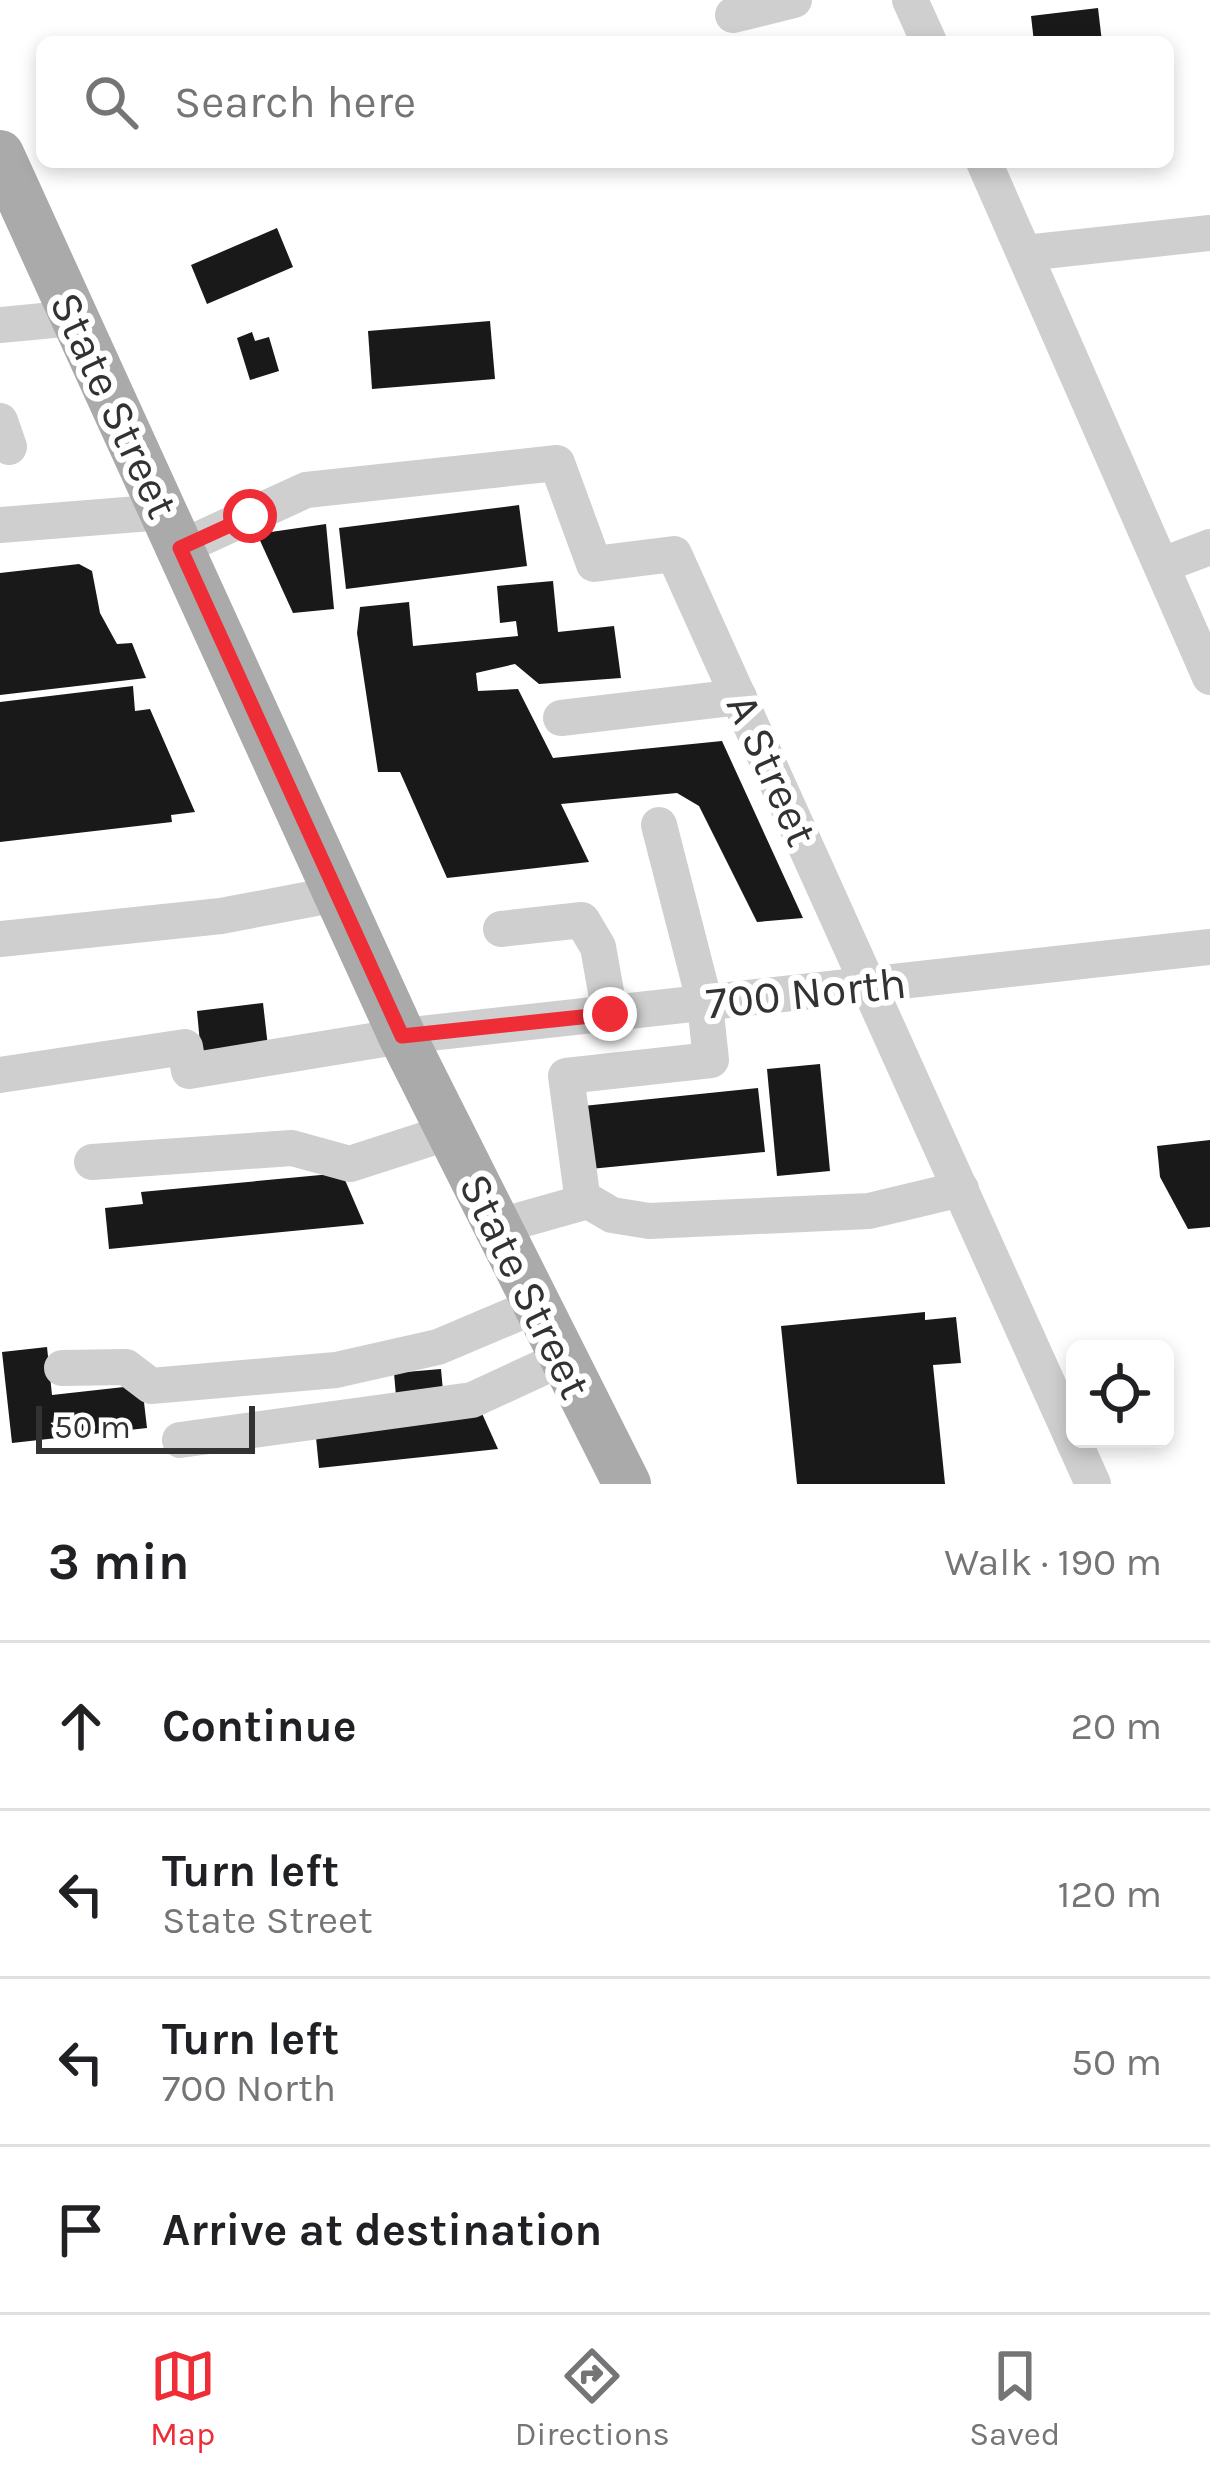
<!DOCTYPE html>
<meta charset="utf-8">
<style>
:root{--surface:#fff;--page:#f2f2f2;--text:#202124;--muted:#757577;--line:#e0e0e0;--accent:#ef2d36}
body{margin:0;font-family:Karla,sans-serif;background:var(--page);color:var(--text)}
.controls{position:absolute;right:36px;bottom:36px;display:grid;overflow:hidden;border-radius:18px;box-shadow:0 6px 18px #0003}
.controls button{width:108px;height:108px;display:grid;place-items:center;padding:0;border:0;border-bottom:3px solid var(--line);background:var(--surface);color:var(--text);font:60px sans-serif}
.scale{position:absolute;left:36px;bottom:30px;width:219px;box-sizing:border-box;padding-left:12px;border:6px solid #323232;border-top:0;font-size:33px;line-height:42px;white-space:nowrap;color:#323232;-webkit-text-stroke:9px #fff;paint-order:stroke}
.stop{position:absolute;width:36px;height:36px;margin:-27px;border:9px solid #ef2d36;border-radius:50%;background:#fff}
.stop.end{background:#ef2d36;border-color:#fff;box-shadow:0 3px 12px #0008}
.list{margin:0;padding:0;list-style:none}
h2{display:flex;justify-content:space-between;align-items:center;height:156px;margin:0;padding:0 48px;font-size:51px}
h2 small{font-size:39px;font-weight:400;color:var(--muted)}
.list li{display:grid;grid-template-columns:78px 1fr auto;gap:36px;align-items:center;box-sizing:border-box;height:168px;padding:0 48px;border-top:3px solid var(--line)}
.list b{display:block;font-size:45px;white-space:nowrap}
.list p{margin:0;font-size:39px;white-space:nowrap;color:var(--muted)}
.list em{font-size:39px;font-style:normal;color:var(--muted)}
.icon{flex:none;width:66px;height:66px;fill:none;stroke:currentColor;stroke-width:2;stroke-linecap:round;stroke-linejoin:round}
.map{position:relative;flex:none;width:1210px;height:1484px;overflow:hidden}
.search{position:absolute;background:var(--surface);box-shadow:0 6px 18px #0003;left:36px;right:36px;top:36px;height:132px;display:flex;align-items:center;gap:30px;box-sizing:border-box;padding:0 42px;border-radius:18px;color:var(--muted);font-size:45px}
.sheet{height:828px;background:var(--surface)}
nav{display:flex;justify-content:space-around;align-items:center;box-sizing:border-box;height:168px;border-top:3px solid var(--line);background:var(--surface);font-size:33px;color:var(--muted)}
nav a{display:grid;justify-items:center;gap:6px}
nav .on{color:var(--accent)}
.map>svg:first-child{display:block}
.building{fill:#191919}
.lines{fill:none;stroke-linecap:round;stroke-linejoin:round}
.minor{stroke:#cfcfcf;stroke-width:36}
.major{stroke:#aaa;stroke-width:48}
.route{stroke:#ef2d36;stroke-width:15}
.labels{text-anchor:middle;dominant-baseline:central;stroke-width:12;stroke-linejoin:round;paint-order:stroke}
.street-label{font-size:45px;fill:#323232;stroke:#fff}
</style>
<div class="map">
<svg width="1210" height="1484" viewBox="0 0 1210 1484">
<rect width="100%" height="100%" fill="#fff"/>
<g class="building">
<polygon points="1098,8 1102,42 1034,42 1031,16"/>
<polygon points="277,228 293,267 207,304 191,265"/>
<polygon points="490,321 495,379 372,389 368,331"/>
<polygon points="252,332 255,341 269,337 279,371 250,380 237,338"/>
<polygon points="519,505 527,566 346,589 339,528"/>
<polygon points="326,524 334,609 293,613 257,534"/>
<polygon points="79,564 92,571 100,613 117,644 132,643 146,678 0,695 0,573"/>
<polygon points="553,581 558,632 614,626 621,678 539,684 515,664 476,673 478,691 518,689 553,758 722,741 803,918 757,922 699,806 677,793 561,804 589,862 447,878 400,772 378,772 357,633 360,607 409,602 413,646 518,636 516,621 500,623 497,586"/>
<polygon points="133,686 135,711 150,709 195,812 171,815 172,822 0,842 0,702"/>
<polygon points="263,1003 268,1047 201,1054 197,1011"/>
<polygon points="820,1064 830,1171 777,1176 767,1069"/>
<polygon points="758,1088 765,1152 590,1169 583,1106"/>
<polygon points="1210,1140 1210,1227 1188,1229 1160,1177 1157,1146"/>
<polygon points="342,1173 364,1224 109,1249 105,1208 143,1204 141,1192"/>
<polygon points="925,1312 925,1320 956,1317 961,1363 933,1365 945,1484 797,1484 781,1326"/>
<polygon points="47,1347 52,1395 142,1385 147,1428 12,1443 2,1352"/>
<polygon points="441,1369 443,1391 396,1396 394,1373"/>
<polygon points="480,1409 498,1449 319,1468 315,1427"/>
</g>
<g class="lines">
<g class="minor">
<polyline points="910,0 929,42"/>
<polyline points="733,15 794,0"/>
<polyline points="984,162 1210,677"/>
<polyline points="1025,253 1210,233"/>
<polyline points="0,325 74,318"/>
<polyline points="0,421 9,447"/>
<polyline points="0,525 163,512"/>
<polyline points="180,548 306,490 557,463 594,564 674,554 1093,1484"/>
<polyline points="1165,564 1210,547"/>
<polyline points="561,718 739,697"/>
<polyline points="501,929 582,920 598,947 610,1014"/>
<polyline points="0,939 221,916 337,894"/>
<polyline points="0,1075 185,1047 189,1071 402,1036 1210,947"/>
<polyline points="92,1162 292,1148 350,1164 449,1132"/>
<polyline points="583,1202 566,1076 711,1060 705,1004 659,825"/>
<polyline points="496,1227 588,1201 612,1215 649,1221 869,1211 961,1189"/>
<polyline points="62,1368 126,1367 151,1386 336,1370 438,1347 535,1306"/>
<polyline points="180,1440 472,1400 561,1359"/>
</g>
<polyline class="major" points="0,154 402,1036 627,1484"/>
</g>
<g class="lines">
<polyline class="route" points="250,516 180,548 402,1036 610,1014"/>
</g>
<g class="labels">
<g class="street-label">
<text transform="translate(114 405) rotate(65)">State Street</text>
<text transform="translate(772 770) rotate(66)">A Street</text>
<text transform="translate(806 993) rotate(-6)">700 North</text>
<text transform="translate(525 1286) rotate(64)">State Street</text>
</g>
</g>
</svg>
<div class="controls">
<button><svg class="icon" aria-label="locate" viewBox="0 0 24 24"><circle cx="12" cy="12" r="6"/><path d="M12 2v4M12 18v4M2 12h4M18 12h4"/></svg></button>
</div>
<div class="scale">50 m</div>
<div class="stop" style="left:250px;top:516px"></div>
<div class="stop end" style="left:610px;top:1014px"></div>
<div class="search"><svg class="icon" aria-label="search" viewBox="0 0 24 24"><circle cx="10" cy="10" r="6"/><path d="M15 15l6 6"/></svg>Search here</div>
</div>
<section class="sheet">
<h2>3 min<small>Walk · 190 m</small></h2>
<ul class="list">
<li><svg class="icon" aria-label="ahead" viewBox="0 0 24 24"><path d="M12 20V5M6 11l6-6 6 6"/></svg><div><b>Continue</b></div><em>20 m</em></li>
<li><svg class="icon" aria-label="left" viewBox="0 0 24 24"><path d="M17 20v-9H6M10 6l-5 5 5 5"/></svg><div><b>Turn left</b><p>State Street</p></div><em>120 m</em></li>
<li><svg class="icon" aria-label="left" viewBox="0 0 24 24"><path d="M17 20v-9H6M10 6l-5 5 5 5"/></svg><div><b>Turn left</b><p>700 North</p></div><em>50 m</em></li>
<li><svg class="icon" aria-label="arrive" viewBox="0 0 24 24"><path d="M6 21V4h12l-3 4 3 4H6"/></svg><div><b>Arrive at destination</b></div></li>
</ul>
</section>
<nav>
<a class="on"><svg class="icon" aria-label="map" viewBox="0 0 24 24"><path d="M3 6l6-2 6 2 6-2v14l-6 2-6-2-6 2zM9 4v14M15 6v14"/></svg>Map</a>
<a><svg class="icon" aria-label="directions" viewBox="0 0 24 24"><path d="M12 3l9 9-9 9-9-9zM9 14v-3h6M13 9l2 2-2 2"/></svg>Directions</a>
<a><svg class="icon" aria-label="saved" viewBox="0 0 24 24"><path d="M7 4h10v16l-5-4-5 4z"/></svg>Saved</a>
</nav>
